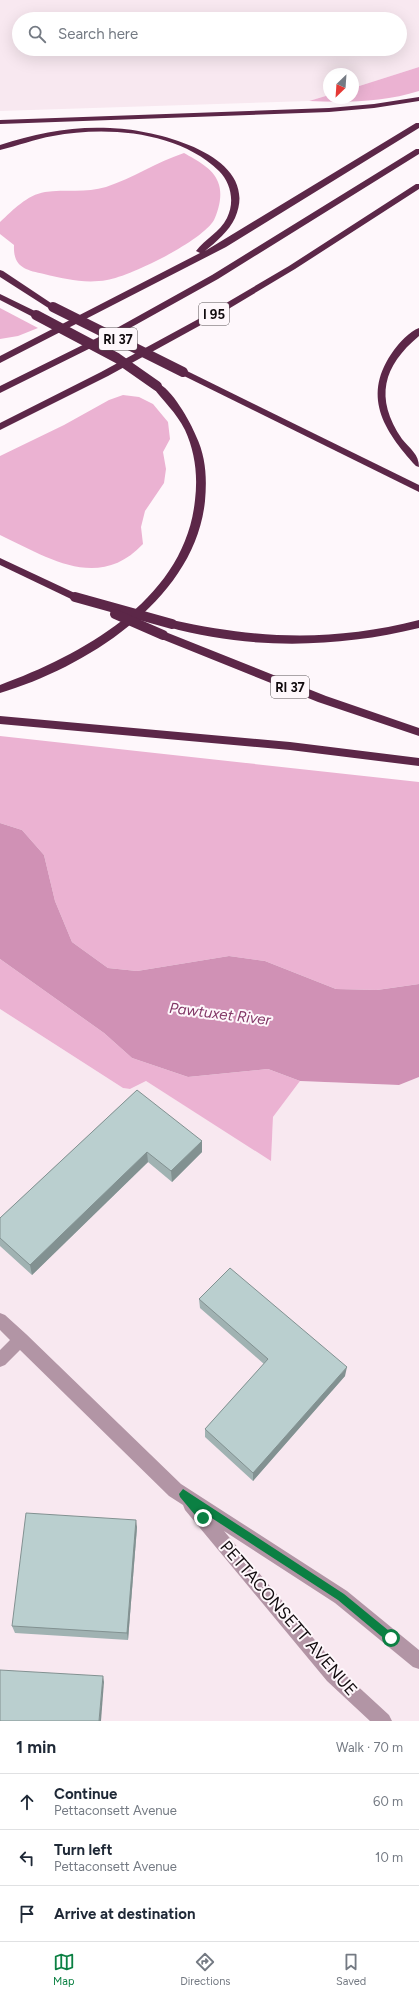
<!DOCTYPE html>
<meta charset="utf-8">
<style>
:root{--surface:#fff;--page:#f6f6f7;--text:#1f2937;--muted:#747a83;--line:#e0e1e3;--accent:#0b8043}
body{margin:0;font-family:Figtree,sans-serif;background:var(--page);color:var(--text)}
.compass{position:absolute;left:323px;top:68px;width:36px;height:36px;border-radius:50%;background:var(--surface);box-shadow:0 4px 16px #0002;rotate:205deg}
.stop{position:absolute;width:12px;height:12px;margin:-9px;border:3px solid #0b8043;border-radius:50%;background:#fff}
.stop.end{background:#0b8043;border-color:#fff;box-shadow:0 1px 4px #0008}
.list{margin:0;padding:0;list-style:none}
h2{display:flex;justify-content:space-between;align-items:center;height:52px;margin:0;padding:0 16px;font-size:17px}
h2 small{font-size:13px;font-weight:400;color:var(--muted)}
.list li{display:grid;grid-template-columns:26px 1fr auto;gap:12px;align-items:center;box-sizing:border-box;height:56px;padding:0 16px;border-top:1px solid var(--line)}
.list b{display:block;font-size:15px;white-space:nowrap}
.list p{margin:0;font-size:13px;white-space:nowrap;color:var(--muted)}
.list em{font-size:13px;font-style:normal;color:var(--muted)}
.icon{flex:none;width:22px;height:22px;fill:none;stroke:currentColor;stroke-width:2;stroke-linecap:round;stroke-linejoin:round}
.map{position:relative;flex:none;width:419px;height:1721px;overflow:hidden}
.search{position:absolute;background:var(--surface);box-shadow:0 4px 16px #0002;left:12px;right:12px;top:12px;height:44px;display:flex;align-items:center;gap:10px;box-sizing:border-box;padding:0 14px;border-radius:22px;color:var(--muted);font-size:15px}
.sheet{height:220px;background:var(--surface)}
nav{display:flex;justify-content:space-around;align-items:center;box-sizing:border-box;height:56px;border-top:1px solid var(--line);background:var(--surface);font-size:11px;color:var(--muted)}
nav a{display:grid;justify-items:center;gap:2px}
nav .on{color:var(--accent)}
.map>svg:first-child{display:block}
.built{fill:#f8e8f0;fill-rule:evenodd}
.green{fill:#ebb2d2}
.water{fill:#d091b5}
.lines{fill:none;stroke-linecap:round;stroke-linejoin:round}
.minor{fill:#b295a5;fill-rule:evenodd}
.highway{fill:#5c2748;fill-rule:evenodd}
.highway-bridge{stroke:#5c2748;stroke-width:10}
.wall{fill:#a0b2b2}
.shaded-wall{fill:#829191}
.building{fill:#bacfcf;stroke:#829191}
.route{fill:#0b8043}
.labels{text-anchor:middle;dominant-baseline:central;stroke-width:4;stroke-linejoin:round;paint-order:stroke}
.shield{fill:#fef7fb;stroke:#585255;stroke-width:1}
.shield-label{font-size:13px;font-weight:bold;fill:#110b0e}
.water-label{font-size:15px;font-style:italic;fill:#823766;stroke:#fef7fb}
.near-street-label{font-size:17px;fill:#110b0e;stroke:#fef7fb}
</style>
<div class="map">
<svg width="419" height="1721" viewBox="0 0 419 1721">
<rect width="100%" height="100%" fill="#fef7fb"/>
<g class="built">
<path d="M 0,0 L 419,0 L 419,67 L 353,88 L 353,74 L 329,74 L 329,95 L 309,101 L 0,111 ZM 19,19 L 400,19 L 400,49 L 19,49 Z"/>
<polygon points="0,1009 123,1088 130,1089 146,1081 271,1160 273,1117 300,1081 399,1085 419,1077 419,1721 0,1721"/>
</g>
<g class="green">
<path d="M 419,67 L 419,91 C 384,102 345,103 309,101 L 329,95 L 329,98 L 353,98 L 353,88 Z"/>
<path d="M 184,153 C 196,160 213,168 218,182 C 223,194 219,209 214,220 C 202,241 131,276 107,280 C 85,284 65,279 44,274 C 25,270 13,267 14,245 L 0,234 L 0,222 C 13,210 27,195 45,192 C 65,189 86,193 106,187 C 133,178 157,162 184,153 Z"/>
<polygon points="0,308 38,328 18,336 0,339"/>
<path d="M 123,395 L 139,397 L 153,404 L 168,422 L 170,439 L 163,452 L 166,469 L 164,483 L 145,511 L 141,527 L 143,544 C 98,592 47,557 0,535 L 0,456 L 64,425 L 109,400 Z"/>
<polygon points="0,736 419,782 419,984 377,990 336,989 265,961 229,956 137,971 108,968 72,942 55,901 44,855 22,830 0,823"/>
<polygon points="0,959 104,1033 132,1058 188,1077 268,1069 300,1081 273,1117 271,1161 146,1081 130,1089 123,1088 0,1009"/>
</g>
<polygon class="water" points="0,823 22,830 44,855 55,901 72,942 108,968 137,971 229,956 265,961 336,989 377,990 419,984 419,1077 399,1085 300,1081 268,1069 188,1077 132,1058 104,1033 0,959"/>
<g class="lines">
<polygon class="minor" points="0,1313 5,1315 26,1334 181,1484 347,1591 419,1650 419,1669 413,1667 335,1603 224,1531 339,1669 389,1715 392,1721 370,1721 327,1681 185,1510 183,1505 169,1496 20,1350 5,1365 0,1367 0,1350 10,1340 0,1330"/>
<g class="highway">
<polygon points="419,97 419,101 374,108 329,112 0,124 0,120 329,108 374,104"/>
<path d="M 416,123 L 419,123 L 419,128 L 226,247 L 0,363 L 0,356 L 200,253 L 196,251 C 205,239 220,232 227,218 C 235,202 231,183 219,171 C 178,131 106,126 53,136 C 34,139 18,146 0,150 L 0,145 C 36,133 72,126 110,128 C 152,129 263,154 235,218 C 229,231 216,242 205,251 Z"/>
<polygon points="416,149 419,149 419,154 218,279 121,333 0,393 0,386 115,329 212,275"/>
<polygon points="416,184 419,184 419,189 295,269 210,320 108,376 0,430 0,423 101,372 204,316 289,266"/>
<polygon points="0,270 3,271 57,307 56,309 50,309 0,277"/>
<polygon points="0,294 39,313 40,315 39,317 33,317 0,300"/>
<path d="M 419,328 L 419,336 C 383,366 374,398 402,439 C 410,449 419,454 419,467 L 416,466 C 383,430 361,395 394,350 C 399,343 410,331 419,328 Z"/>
<polygon points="183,369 419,485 419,492 180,374 180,370"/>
<path d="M 157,383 C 171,387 191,423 196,436 C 206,457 207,478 205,501 C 195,599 87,667 0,693 L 0,685 C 84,654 185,599 195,500 C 198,475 195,452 185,430 C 176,412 163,401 152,386 Z"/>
<polygon points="0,558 79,595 80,597 79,599 71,599 0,565"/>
<path d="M 172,620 C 259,639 332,642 419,620 L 419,628 C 337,648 250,650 168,627 L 167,624 Z"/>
<polygon points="163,631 326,696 419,728 419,736 318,702 159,638 158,635 159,632"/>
<polygon points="0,716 290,742 419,758 419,766 290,750 0,724"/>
</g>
<g class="highway-bridge">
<polyline points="53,307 183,372"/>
<polyline points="36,315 117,358 157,386"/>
<polyline points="75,597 172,624"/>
<polyline points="115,614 163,635"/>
</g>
</g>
<g class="wall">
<polygon points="137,1090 202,1152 172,1182 148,1162 32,1275 0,1246 0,1218"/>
<polygon points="199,1299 345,1376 253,1481 205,1437 205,1429 264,1364 200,1308"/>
<polygon points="137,1527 128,1640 15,1633 12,1626"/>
</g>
<g class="shaded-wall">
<polygon points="202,1141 202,1152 172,1182 171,1171"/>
<polygon points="147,1152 148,1162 32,1275 30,1265"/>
<polygon points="347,1367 345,1376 253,1481 253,1473"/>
<polygon points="136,1520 137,1527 128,1640 127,1633"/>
<polygon points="103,1676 104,1682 101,1721 99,1721"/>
</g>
<g class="building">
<polygon points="137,1090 202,1141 171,1171 147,1152 30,1265 0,1238 0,1218"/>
<polygon points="230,1268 347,1367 253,1473 205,1429 268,1359 199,1299"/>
<polygon points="26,1513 136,1520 127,1633 12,1626"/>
<polygon points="0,1670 103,1676 99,1721 0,1721"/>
</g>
<polygon class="route" points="183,1489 344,1594 394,1635 394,1641 387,1641 338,1600 204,1513 207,1518 206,1521 200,1521 180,1497 179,1494"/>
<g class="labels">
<g class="shield">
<rect x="199" y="303" width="30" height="22" rx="3"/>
<rect x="99" y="328" width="38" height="22" rx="3"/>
<rect x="271" y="676" width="38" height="22" rx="3"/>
</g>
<g class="shield-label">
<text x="214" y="314">I 95</text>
<text x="118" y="339">RI 37</text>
<text x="290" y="687">RI 37</text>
</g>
<g class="water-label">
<text transform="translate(220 1014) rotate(7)">Pawtuxet River</text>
</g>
<g class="near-street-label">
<text transform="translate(289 1618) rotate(49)">PETTACONSETT AVENUE</text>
</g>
</g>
</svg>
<svg class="compass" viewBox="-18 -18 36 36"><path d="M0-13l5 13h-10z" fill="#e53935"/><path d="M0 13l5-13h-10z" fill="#747a83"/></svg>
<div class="stop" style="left:391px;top:1638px"></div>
<div class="stop end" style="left:203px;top:1518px"></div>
<div class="search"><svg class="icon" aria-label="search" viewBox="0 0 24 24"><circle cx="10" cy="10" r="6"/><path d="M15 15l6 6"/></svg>Search here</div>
</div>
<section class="sheet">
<h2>1 min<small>Walk · 70 m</small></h2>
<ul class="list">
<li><svg class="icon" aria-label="ahead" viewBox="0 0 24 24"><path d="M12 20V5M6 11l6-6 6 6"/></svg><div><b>Continue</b><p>Pettaconsett Avenue</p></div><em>60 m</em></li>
<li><svg class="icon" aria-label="left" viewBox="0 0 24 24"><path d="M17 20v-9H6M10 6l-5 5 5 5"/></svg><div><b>Turn left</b><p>Pettaconsett Avenue</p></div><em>10 m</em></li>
<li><svg class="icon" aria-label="arrive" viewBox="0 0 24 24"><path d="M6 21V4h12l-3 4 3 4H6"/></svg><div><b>Arrive at destination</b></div></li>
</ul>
</section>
<nav>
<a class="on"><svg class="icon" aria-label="map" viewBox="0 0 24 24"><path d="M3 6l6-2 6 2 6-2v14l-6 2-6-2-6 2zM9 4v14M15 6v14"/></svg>Map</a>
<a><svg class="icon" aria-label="directions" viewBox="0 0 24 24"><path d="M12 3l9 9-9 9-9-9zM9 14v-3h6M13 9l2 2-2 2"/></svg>Directions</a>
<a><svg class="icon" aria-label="saved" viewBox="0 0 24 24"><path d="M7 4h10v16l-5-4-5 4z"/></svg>Saved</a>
</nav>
